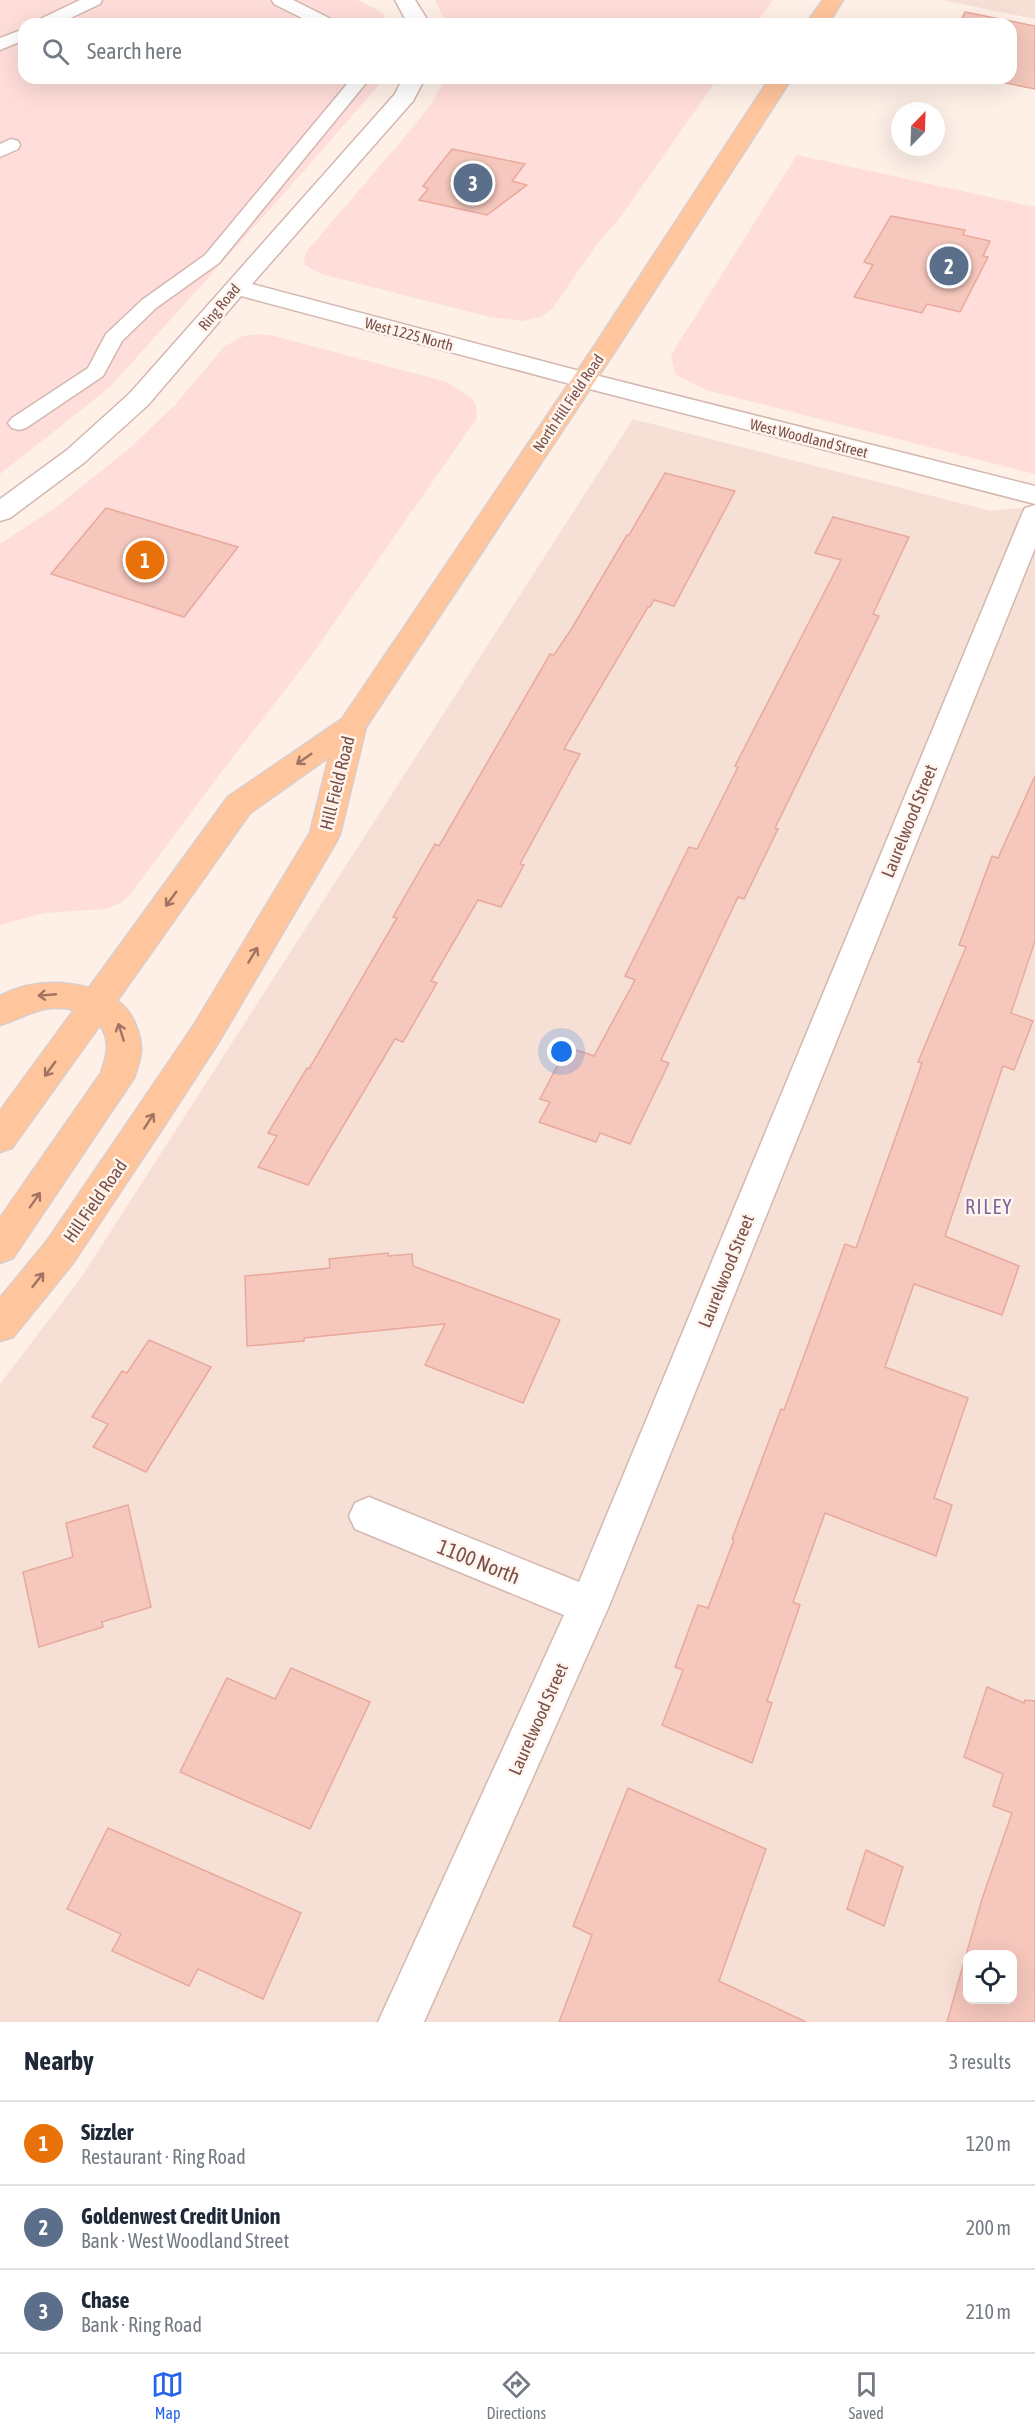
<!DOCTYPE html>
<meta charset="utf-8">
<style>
:root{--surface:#fff;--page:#f2f2f3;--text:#1f2937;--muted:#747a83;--line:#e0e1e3;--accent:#2563eb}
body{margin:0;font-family:"Asap Condensed",sans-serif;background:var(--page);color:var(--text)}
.controls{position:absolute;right:18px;bottom:18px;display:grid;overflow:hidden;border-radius:12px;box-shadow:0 6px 24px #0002}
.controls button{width:54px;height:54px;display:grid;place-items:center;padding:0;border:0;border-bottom:2px solid var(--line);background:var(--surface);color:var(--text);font:30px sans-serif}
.compass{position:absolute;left:891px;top:102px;width:54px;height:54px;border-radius:50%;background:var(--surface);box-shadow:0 6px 24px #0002;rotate:23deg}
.you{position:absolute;left:562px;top:1052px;width:21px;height:21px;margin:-15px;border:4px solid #fff;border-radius:50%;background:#1a73e8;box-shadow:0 0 0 9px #1a73e833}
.badge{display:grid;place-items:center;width:39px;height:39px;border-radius:50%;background:var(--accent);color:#fff;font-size:20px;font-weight:700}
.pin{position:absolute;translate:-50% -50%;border:3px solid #fff;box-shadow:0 2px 6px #0006}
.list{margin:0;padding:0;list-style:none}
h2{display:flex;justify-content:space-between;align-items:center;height:78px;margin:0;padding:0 24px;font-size:26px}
h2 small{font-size:20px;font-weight:400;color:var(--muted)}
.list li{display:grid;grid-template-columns:39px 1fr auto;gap:18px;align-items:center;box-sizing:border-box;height:84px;padding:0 24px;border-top:2px solid var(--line)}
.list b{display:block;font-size:22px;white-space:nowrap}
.list p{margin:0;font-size:20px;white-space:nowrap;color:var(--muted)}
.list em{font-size:20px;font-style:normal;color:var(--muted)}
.icon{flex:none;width:33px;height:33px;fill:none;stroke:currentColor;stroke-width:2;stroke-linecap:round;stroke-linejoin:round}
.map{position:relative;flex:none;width:1035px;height:2022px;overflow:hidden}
.search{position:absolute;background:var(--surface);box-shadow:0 6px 24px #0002;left:18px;right:18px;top:18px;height:66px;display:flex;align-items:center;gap:15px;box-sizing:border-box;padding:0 21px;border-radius:18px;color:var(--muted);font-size:22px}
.sheet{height:330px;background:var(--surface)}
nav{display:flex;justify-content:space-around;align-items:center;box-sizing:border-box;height:84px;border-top:2px solid var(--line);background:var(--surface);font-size:16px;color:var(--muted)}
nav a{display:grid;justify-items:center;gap:3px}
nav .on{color:var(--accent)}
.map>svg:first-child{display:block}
.residential{fill:#f6e0d5;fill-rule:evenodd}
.commercial{fill:#ffddda}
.building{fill:#f5c7bd;stroke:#e9a99c;stroke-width:1.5;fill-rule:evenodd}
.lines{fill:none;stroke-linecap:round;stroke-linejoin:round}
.service-casing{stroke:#d4b7ae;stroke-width:3}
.minor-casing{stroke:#d4b7ae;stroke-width:3}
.primary-casing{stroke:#dacecc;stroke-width:3}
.service{fill:#fff;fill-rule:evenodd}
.minor{fill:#fff;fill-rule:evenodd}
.primary{fill:#ffc59d;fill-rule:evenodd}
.oneway{stroke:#a27362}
.labels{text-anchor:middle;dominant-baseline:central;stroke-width:5;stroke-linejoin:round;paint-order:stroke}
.far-street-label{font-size:15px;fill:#7a5049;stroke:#fff5ef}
.street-label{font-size:18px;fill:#7a5049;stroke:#fff5ef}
.neighbourhood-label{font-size:20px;letter-spacing:1.5px;fill:#7e659d;stroke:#fff5ef}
.near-street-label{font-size:21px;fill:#7a5049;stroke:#fff5ef}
</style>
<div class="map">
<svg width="1035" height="2022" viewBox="0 0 1035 2022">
<rect width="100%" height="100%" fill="#fef0e7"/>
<g class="residential">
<polygon points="942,0 1035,0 1035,19"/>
<path d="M 633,419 L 991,511 L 1035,506 L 1035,2022 L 0,2022 L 0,1384 L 82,1276 ZM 968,1954 L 1012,1954 L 1012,2000 L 968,2000 Z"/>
</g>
<g class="commercial">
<polygon points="0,0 359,0 384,14 387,24 24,24 24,78 381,78 378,86 287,190 110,387 0,474"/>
<polygon points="435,0 773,0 756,24 446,24"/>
<polygon points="446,78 718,78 619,219 597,244 552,309 541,317 522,321 490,317 321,274 305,265 304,258 307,251 409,132 431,104"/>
<polygon points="797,155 1035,207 1035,474 706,390 675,374 671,355"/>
<polygon points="259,334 274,336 447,382 472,399 476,405 477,418 306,663 216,779 131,893 121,903 105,909 44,913 0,925 0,544 55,508 131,447 175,405 224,347 243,336"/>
</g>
<g class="building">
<polygon points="965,12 1035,26 1035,89 981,78 1011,78 1011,24 959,24"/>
<polygon points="452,149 525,164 512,181 527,185 487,215 419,200 428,189 423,186"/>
<polygon points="891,216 965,230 963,235 990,241 983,256 988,257 960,312 927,304 922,313 854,297 873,265 864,262"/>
<polygon points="665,473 735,491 674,606 654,600 650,607 648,607 564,749 580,754 520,864 524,865 501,907 478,900 431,981 437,983 403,1042 395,1039 308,1185 258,1167 277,1136 268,1133 307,1068 309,1069 397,918 393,917 435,844 439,846 550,654 554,655 572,628 627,535 629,535"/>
<polygon points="106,508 238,547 184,617 51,574"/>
<polygon points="833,517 909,537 873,614 879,616 775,828 778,829 744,899 738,897 661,1060 669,1063 630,1144 600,1133 596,1142 539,1122 550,1102 540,1099 567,1047 594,1056 635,980 625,976 689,847 697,849 738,767 735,766 841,560 815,553"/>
<polygon points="1035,776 1035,941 1011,1013 1033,1021 1014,1070 1003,1066 945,1236 1019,1266 1002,1315 914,1284 885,1367 968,1398 934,1498 952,1505 936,1556 825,1513 793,1602 800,1605 767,1701 772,1703 752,1763 662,1725 683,1670 675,1667 698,1605 708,1608 734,1540 732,1539 781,1409 784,1410 845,1244 856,1248 922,1063 918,1062 966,947 959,945 992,856 998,858"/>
<polygon points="388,1253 388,1256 412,1254 413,1266 560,1320 523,1403 425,1365 445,1324 304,1338 304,1341 247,1346 245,1276 330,1268 329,1259"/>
<polygon points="149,1340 211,1367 146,1472 93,1447 108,1424 92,1417 122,1371 127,1373"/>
<polygon points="128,1505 151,1607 102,1622 103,1627 39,1647 23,1572 73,1557 66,1523"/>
<polygon points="291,1668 370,1702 310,1829 180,1772 227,1678 275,1699"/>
<path d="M 987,1687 L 1024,1703 L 1025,1700 L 1035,1701 L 1035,2022 L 947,2022 L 982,1899 L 1012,1813 L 993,1806 L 1003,1774 L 964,1757 ZM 968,1954 L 1012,1954 L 1012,2000 L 968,2000 Z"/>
<polygon points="628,1788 766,1849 719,1981 806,2022 559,2022 592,1935 573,1926"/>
<polygon points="108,1828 301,1913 263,1999 198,1969 189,1986 112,1951 121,1934 67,1909"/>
<polygon points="866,1850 903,1867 884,1926 847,1909"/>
</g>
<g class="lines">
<defs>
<g id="service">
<polygon points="80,0 102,0 100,4 58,24 35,24 38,20"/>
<polygon points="272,0 293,0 333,20 336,24 314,24 274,4"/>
<polygon points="24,29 24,40 0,50 0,38"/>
<polygon points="352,78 370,78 219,263 156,308 122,341 103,376 26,428 19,430 12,428 8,423 12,418 88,368 106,334 142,300 205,255"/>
<polygon points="11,139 18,141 20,145 18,149 0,157 0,144"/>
</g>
<g id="minor">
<polygon points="395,0 415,0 430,24 408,24"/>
<polygon points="403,78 425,78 413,101 252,284 591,374 1035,486 1035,504 574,385 241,296 148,405 85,462 10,518 0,521 0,499 67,450 130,393 395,94"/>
<polygon points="1035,505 1035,548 609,1606 424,2022 378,2022 564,1615 355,1529 349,1516 355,1503 369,1497 579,1582 1022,514 1025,508"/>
</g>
<g id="primary">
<polygon points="823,0 843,0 828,24 806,24"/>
<path d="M 770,78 L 792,78 L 617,348 L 366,727 L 340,834 L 336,842 L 218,1043 L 166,1123 L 73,1263 L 13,1337 L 0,1341 L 0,1298 L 47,1241 L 194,1025 L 310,833 L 329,757 L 250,813 L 117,1001 C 132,1010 141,1033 141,1050 C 141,1059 136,1070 134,1078 L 13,1258 L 0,1263 L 0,1218 L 101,1073 C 107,1056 111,1041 100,1025 L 12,1148 L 0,1152 L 0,1111 L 74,1010 C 45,1002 25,1017 0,1025 L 0,996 C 29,981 59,980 89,988 L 228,797 L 342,719 L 593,348 Z"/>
</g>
</defs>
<use href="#service" class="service-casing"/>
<use href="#minor" class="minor-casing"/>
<use href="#primary" class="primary-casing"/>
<use href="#service" class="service"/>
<use href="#minor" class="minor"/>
<use href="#primary" class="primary"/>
</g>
<defs><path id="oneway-shaft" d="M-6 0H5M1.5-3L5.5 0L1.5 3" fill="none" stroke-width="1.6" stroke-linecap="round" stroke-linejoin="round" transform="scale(1.5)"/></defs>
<g class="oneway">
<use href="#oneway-shaft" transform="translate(304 759) rotate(145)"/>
<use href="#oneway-shaft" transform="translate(171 899) rotate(126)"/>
<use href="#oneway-shaft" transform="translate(253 955) rotate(-59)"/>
<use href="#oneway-shaft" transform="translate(47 995) rotate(175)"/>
<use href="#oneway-shaft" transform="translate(121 1032) rotate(-108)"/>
<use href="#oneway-shaft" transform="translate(50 1069) rotate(126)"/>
<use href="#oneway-shaft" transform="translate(149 1121) rotate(-57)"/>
<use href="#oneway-shaft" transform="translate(35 1200) rotate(-55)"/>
<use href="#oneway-shaft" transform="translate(38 1280) rotate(-52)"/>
</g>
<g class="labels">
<g class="far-street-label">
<text transform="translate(219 307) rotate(-50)">Ring Road</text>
<text transform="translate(409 334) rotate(15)">West 1225 North</text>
<text transform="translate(568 403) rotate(-56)">North Hill Field Road</text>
<text transform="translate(809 438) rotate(14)">West Woodland Street</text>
</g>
<g class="street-label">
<text transform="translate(337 783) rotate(-76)">Hill Field Road</text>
<text transform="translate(909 821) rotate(-68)">Laurelwood Street</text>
<text transform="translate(95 1201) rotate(-55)">Hill Field Road</text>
<text transform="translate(726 1271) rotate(-68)">Laurelwood Street</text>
<text transform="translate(538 1719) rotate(-66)">Laurelwood Street</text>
</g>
<g class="neighbourhood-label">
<text x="989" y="1206">RILEY</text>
</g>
<g class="near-street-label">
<text transform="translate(479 1561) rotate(22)">1100 North</text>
</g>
</g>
</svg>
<div class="controls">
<button><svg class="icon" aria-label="locate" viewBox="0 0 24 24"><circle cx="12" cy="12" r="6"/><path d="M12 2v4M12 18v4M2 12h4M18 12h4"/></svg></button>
</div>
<svg class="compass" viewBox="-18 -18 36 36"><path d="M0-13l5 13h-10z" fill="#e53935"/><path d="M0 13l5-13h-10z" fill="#747a83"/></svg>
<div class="you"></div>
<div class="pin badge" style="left:145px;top:560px;background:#e8710a">1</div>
<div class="pin badge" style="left:949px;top:266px;background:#5c6f8a">2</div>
<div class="pin badge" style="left:473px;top:183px;background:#5c6f8a">3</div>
<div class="search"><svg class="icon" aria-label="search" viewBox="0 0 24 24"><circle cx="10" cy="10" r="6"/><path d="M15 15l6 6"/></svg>Search here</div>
</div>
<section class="sheet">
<h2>Nearby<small>3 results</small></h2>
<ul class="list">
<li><span class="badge" style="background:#e8710a">1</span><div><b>Sizzler</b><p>Restaurant · Ring Road</p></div><em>120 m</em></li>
<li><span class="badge" style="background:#5c6f8a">2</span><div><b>Goldenwest Credit Union</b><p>Bank · West Woodland Street</p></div><em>200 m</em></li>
<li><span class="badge" style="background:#5c6f8a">3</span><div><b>Chase</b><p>Bank · Ring Road</p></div><em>210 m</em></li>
</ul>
</section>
<nav>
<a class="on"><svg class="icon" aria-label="map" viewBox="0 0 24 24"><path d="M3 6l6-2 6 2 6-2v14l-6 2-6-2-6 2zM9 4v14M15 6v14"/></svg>Map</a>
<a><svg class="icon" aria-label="directions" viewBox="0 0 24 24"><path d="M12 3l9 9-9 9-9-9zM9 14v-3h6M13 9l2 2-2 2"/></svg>Directions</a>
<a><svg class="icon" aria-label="saved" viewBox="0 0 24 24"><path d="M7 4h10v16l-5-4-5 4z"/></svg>Saved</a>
</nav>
